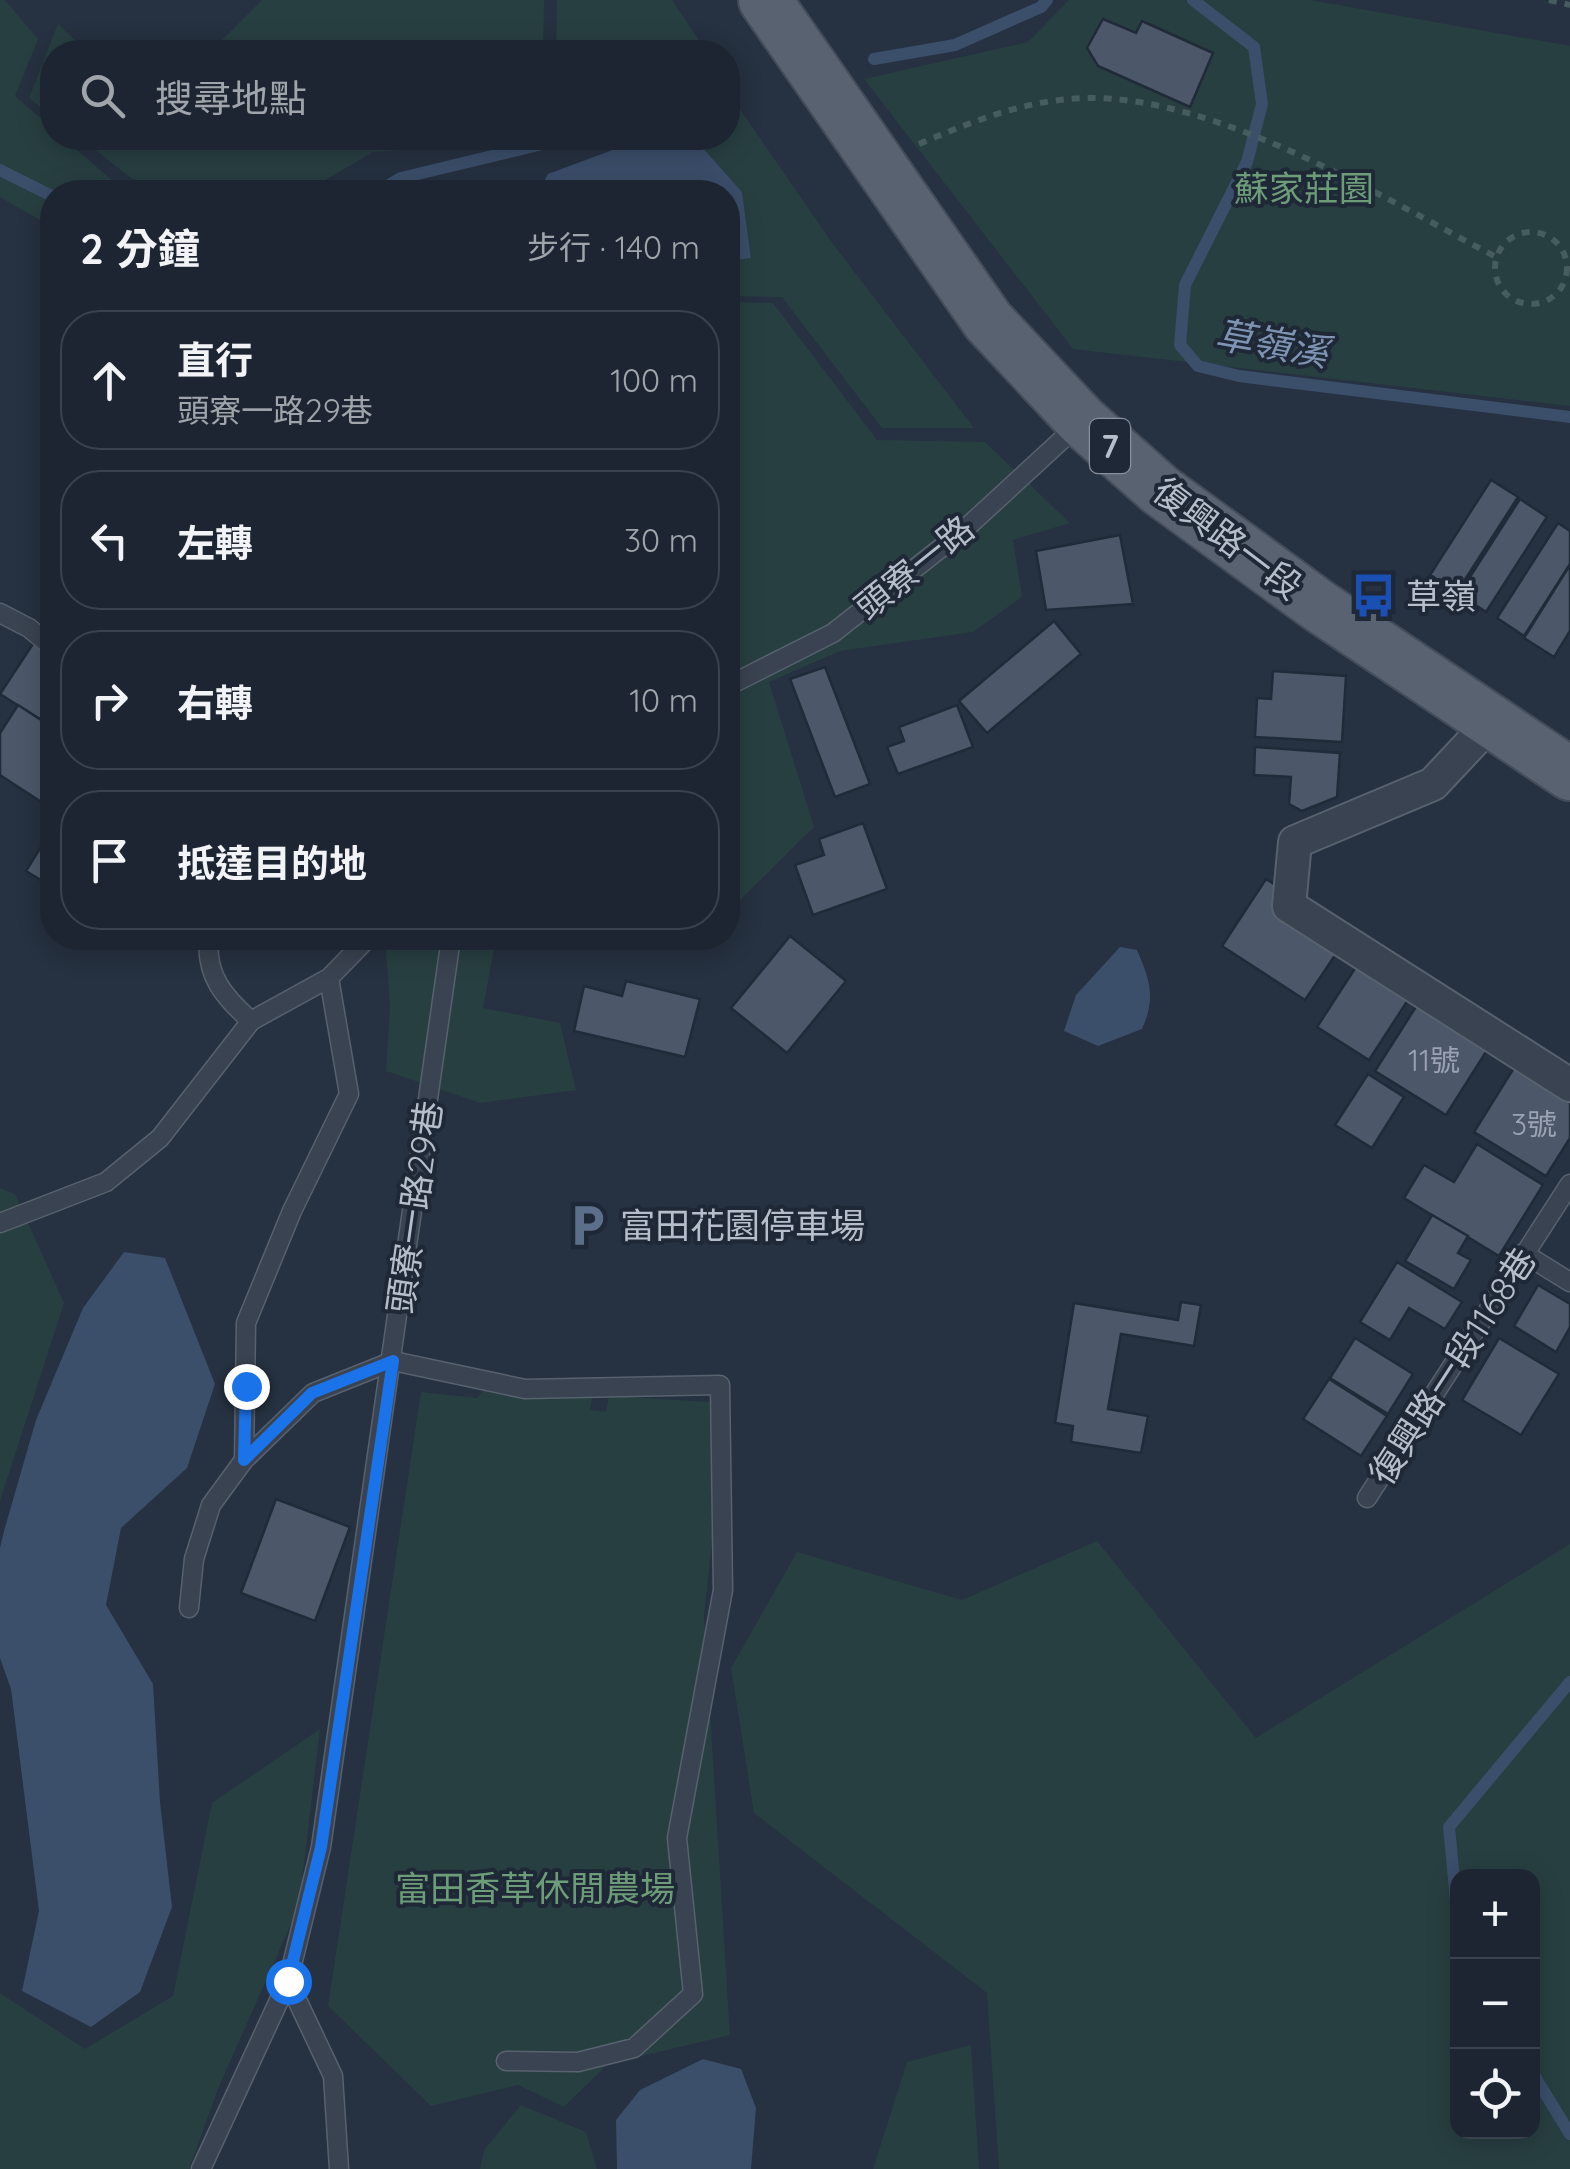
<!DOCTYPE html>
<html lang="zh-TW">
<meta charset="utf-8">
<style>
:root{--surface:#1c2531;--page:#252d39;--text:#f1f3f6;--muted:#a0a5ab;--line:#3a424d}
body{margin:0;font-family:Quicksand,"Noto Sans TC",sans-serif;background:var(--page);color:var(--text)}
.controls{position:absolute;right:30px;bottom:30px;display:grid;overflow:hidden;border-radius:20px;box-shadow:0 5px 25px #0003}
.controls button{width:90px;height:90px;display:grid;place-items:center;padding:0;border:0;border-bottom:2px solid var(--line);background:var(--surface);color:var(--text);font:50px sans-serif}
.stop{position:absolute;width:30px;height:30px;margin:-22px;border:8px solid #1a73e8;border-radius:50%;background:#fff}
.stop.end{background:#1a73e8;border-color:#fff;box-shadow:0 2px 10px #0008}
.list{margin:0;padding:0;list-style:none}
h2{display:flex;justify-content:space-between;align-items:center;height:130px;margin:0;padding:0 40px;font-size:42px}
h2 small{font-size:32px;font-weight:400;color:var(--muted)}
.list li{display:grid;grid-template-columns:65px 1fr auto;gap:30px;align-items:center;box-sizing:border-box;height:140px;margin:0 20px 20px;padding:0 20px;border:2px solid var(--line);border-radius:40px}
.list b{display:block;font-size:38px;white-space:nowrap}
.list p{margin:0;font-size:32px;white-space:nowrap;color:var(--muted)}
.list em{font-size:32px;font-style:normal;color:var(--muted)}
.icon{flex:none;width:55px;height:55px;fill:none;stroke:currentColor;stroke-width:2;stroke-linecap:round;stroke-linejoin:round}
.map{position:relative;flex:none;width:1570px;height:2169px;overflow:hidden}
.search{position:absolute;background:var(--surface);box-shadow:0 5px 25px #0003;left:40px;top:40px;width:700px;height:110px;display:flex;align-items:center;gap:25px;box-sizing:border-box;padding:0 35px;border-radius:40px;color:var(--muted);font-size:38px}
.panel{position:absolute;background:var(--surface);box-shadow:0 5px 25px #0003;left:40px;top:180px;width:700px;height:770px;border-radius:40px}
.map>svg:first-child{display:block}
.green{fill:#283f42;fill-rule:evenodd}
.water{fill:#3b4e6a}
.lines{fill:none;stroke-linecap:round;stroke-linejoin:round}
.stream{stroke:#3b4e6a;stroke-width:12}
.building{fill:#4c586a;stroke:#212a38;stroke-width:2.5}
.lane-casing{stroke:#58616e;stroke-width:21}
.street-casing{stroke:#58616e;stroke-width:36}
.primary-casing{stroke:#444c5a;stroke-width:56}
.path{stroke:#465c5f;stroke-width:6;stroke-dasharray:8 8;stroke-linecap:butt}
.lane{stroke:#3a4351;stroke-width:18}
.street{stroke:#3a4351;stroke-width:32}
.primary{stroke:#586271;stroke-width:52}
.route{stroke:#1a73e8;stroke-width:12}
.labels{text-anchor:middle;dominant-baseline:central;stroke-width:8;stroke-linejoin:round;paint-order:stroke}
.number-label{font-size:30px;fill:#9ca4b3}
.shield{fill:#1f2836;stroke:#89919e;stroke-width:2.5}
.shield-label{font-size:32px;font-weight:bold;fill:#b7becb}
.park-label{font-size:35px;fill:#6d9c79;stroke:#1f2836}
.street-label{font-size:35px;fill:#b7becb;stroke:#1f2836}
.poi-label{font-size:35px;fill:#b7becb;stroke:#1f2836;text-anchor:start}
.water-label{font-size:38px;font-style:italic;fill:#7e94b2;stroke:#1f2836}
</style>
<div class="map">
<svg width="1570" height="2169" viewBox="0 0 1570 2169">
<rect width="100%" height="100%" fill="#263141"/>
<g class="green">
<polygon points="0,0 5,0 38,39 15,96 52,128 52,138 63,138 120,187 137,192 52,192 52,227 0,197"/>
<polygon points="262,0 544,0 543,52 210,52"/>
<polygon points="557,0 672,0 700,42 676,52 556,52"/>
<polygon points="1069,0 1310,0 1570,46 1570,406 1073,349 864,79 1028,42"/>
<polygon points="58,24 87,52 52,52 52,116 29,98"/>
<polygon points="728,92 833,244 974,428 882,428 782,297 728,296 728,261 751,258 742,192 694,138 634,142 629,138 728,138"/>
<polygon points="80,138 465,138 439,147 373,152 305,192 174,192 131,178"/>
<polygon points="728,302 773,303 877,440 985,442 1070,523 1013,540 1022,597 973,632 840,651 769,682 814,827 728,912"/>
<polygon points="385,938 496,938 483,1008 560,1023 576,1090 480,1103 386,1071 390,1007"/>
<polygon points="0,1188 15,1194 64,1303 0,1501"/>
<polygon points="485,1388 593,1393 590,1410 606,1412 609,1396 727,1403 704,1616 730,2035 608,2064 564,2107 518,2085 431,2106 328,2006 421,1392 477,1398"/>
<path d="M 1097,1541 L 1256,1738 L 1570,1544 L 1570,2169 L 999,2169 L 987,1993 L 754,1813 L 731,1668 L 797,1552 L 962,1600 ZM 1458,1876 L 1532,1876 L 1532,2132 L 1458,2132 Z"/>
<polygon points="320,1729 299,1906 218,2089 189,2169 0,2169 0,1993 85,2049 173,1996 212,1803"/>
<polygon points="971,2045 979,2169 873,2169 907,2062"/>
<polygon points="521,2105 586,2132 597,2169 480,2169 484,2150"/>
</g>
<g class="water">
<polygon points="694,138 742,192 751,258 728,261 728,192 538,192 548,174 634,142"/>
<path d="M 1120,947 L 1137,950 C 1150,980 1156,998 1142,1029 L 1098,1046 L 1064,1031 L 1076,995 Z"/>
<polygon points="124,1252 165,1258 215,1384 187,1468 121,1528 106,1605 153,1684 160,1802 172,1907 140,1992 91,2027 22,1991 39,1911 11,1689 0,1658 0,1548 4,1531 36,1420 83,1308"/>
<polygon points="703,2059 741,2069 756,2108 751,2169 617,2169 616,2120 640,2090"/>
</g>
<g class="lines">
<g class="stream">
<polyline points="1193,0 1254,47 1262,104 1247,162 1185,285 1180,345 1198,366 1239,376 1570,417"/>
<polyline points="874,59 955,45 1041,7 1047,0"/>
<polyline points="0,170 52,196"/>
<polyline points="377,192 401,178 567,138"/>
<polyline points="1458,1921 1449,1827 1570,1682"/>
<polyline points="1532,2072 1570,2134"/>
</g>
</g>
<g class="building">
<polygon points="1103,19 1136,33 1142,21 1213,53 1190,107 1098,66 1087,48"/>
<polygon points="1491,480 1518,497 1457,592 1430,575"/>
<polygon points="1520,499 1547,517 1486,612 1459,594"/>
<polygon points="1558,523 1570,531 1570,564 1524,636 1497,618"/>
<polygon points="1120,535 1133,604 1046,610 1036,551"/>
<polygon points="1570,565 1570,631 1554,657 1524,638"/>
<polygon points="1054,621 1081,654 987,733 959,701"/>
<polygon points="42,630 52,642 52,727 0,694"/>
<polygon points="825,667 870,784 835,797 790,679"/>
<polygon points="1273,671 1346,676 1342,742 1255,737 1257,698 1271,699"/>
<polygon points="18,705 52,727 52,809 0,775 0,733"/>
<polygon points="957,705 973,747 898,774 887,747 904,741 899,727"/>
<polygon points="1255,747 1340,753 1337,797 1302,811 1289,804 1291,777 1254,775"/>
<polygon points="863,823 887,889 813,915 795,865 824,855 819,839"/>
<polygon points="52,829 52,887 26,871"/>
<polygon points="1266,879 1350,933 1305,1000 1222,946"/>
<polygon points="790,936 846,981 787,1053 731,1008"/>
<polygon points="1367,950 1419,983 1369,1060 1317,1027"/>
<polygon points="626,981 700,999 685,1057 574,1031 584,986 622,996"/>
<polygon points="1428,988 1498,1033 1446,1115 1375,1071"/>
<polygon points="1527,1047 1570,1073 1570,1138 1546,1176 1474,1132"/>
<polygon points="1368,1074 1404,1097 1372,1148 1335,1125"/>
<polygon points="1477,1144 1543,1185 1499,1256 1404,1198 1424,1165 1454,1182"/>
<polygon points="1432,1215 1468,1236 1458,1253 1471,1260 1454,1289 1405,1261"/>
<polygon points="1397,1262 1462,1302 1445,1329 1409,1308 1390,1340 1360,1322"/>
<polygon points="1538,1285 1570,1304 1570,1327 1556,1352 1514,1326"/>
<polygon points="1181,1302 1201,1305 1194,1346 1121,1334 1108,1409 1148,1416 1141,1453 1071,1442 1073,1426 1055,1423 1074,1303 1178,1320"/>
<polygon points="1355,1338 1413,1374 1388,1414 1330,1378"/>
<polygon points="1499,1338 1559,1374 1521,1435 1462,1400"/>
<polygon points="1329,1379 1387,1416 1361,1456 1303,1419"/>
<polygon points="276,1499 350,1527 315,1621 241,1593"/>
</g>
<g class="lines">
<defs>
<g id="lane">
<polyline points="0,613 29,628 52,647"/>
<polyline points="728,686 833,633 965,529 1078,425"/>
<path d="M 209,938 C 205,975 224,997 251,1021 L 329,978 L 368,938"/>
<polyline points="0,1223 106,1182 160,1138 251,1021"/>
<polyline points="1523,1253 1570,1282"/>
<polyline points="244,1460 246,1323 292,1211 349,1094 329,978"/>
<polyline points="1367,1498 1570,1184"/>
<polyline points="189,1608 194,1559 211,1505 244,1460 313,1393 393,1361 525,1389 720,1385 723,1590 677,1838 693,1994 634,2048 578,2062 506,2061"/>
<polyline points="288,1981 333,2076 339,2169"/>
<polyline points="201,2169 288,1981 321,1847 451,938"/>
</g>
<polyline id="street" points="1493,720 1433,784 1295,842 1289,906 1570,1085"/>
<polyline id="primary" points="765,0 988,321 1082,421 1160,490 1319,606 1570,774"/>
</defs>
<use href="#lane" class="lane-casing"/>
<use href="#street" class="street-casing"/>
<use href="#primary" class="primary-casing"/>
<g class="path">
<polyline points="1549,0 1570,5"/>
<path d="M 919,144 C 973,121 1028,99 1087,98 C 1217,96 1382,197 1496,257"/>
<circle cx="1531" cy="268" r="36"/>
</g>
<use href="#lane" class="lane"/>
<use href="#street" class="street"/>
<use href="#primary" class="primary"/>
</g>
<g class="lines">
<polyline class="route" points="246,1386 244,1460 312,1393 393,1361 321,1847 288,1981"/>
</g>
<defs>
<symbol id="bus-bare" viewBox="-9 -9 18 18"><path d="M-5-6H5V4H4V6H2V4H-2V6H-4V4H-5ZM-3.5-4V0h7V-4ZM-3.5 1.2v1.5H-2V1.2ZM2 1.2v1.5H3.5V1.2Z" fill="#1a4fb4" stroke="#1f2836" stroke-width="2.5" paint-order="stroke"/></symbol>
<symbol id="parking-bare" viewBox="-9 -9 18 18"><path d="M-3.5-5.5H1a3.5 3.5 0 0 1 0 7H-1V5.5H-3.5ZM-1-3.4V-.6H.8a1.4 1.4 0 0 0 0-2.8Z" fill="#5c6f8a" stroke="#1f2836" stroke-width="2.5" paint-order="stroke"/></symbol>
</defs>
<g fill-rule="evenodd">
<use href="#bus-bare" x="1342" y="564" width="63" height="63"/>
<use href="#parking-bare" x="556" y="1194" width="63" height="63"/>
</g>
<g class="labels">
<g class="number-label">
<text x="1434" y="1060">11號</text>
<text x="1534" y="1124">3號</text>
</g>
<rect class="shield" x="1090" y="419" width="40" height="54" rx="8"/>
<g class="shield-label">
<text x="1110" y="446">7</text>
</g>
<g class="park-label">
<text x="1304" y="188">蘇家莊園</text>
<text x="535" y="1888">富田香草休閒農場</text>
</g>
<g class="street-label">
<text transform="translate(1228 538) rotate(37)">復興路一段</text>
<text transform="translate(914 567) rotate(-39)">頭寮一路</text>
<text transform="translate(414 1207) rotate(-82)">頭寮一路29巷</text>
<text transform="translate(1452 1366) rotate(-57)">復興路一段1168巷</text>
</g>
<g class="poi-label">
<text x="1406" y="596">草嶺</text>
<text x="620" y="1225">富田花園停車場</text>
</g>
<g class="water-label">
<text transform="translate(1272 343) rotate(10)">草嶺溪</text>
</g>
</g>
</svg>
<div class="controls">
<button>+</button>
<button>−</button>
<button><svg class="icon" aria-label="locate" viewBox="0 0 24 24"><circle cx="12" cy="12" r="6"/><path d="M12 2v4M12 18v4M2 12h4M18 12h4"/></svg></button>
</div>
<div class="stop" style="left:288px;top:1981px"></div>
<div class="stop end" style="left:246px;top:1386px"></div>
<div class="search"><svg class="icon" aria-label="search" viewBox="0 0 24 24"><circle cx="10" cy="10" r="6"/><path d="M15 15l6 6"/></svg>搜尋地點</div>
<section class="panel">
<h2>2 分鐘<small>步行 · 140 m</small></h2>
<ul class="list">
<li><svg class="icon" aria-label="ahead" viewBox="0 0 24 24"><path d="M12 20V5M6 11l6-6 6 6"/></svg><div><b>直行</b><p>頭寮一路29巷</p></div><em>100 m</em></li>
<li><svg class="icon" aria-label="left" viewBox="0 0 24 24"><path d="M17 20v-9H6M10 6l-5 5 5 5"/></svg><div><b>左轉</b></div><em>30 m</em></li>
<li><svg class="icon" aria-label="right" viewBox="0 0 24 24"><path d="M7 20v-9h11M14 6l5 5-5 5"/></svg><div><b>右轉</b></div><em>10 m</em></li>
<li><svg class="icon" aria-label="arrive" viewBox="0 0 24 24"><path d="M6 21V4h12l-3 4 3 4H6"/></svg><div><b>抵達目的地</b></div></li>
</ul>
</section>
</div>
